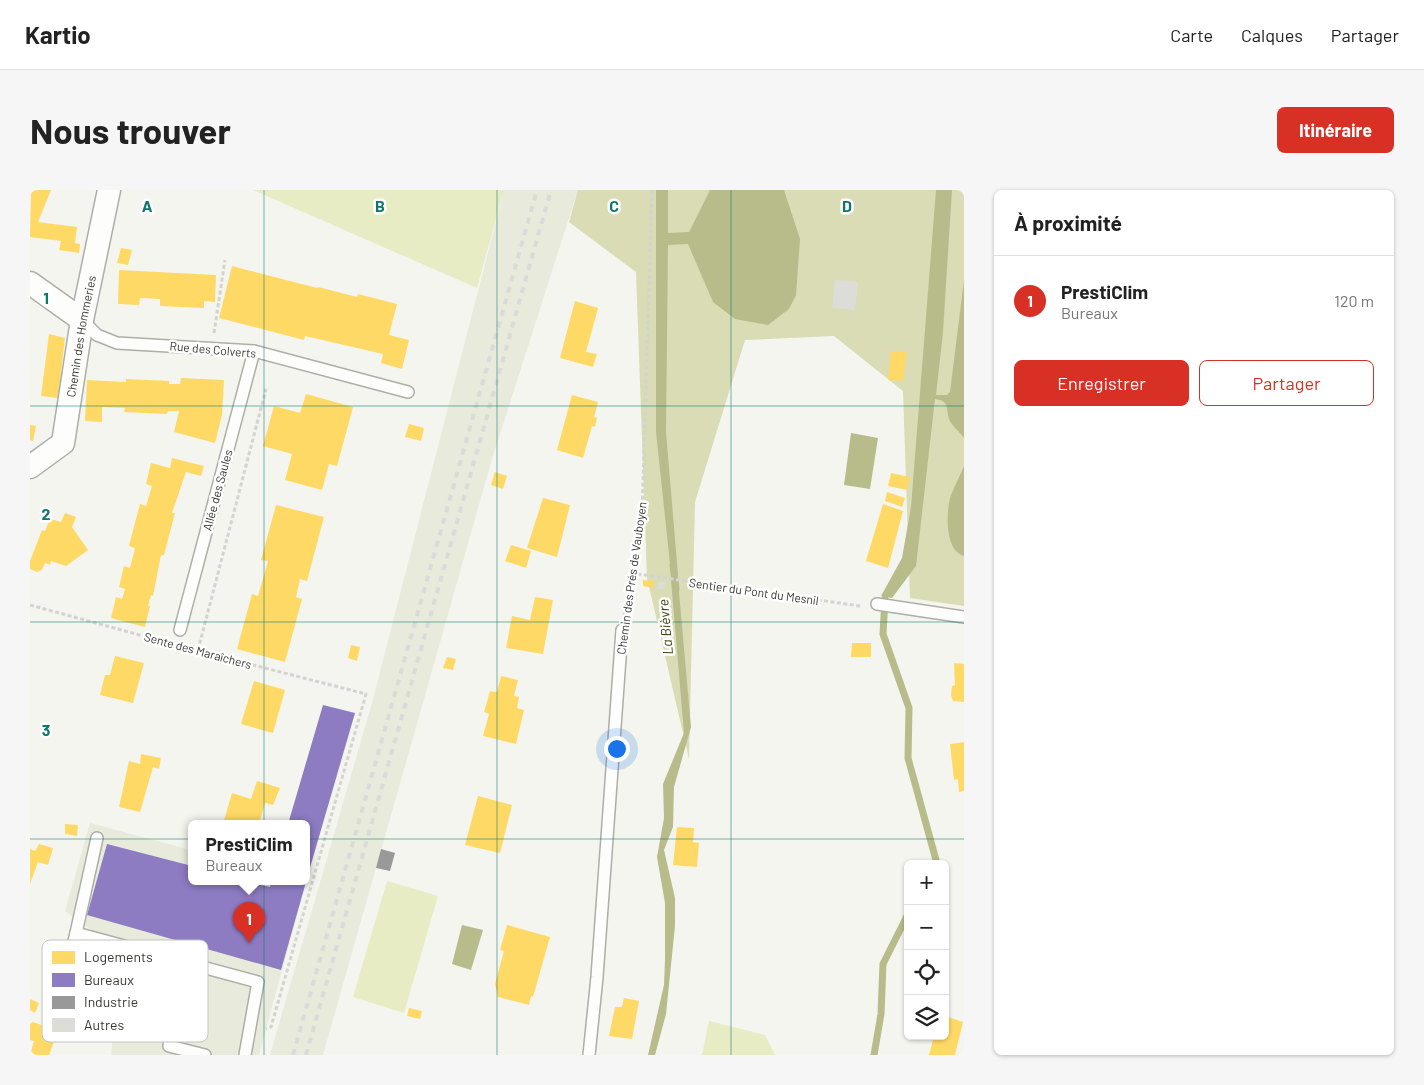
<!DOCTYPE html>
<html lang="fr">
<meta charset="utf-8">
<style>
:root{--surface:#fff;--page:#f6f6f6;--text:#222;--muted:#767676;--line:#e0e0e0;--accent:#d93025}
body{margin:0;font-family:Barlow,sans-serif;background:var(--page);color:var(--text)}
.controls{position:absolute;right:15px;bottom:15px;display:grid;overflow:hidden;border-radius:8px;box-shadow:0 1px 4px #0004}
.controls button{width:45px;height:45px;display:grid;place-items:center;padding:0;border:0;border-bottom:1px solid var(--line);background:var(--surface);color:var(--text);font:25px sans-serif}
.you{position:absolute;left:586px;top:558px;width:18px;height:18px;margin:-12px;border:4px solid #fff;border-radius:50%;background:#1a73e8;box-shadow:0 0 0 8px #1a73e833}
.badge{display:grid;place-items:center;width:32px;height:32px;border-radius:50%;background:var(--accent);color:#fff;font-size:16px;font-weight:700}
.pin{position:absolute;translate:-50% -41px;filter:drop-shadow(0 1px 2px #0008)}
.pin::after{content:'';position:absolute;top:26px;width:18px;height:15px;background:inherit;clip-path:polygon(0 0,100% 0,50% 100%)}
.popup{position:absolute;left:158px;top:630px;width:122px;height:65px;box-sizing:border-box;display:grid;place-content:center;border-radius:8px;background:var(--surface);filter:drop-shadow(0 1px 4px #0005);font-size:16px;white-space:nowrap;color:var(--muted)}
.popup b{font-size:19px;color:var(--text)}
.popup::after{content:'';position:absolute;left:50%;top:100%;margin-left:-10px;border:10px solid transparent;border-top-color:var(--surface)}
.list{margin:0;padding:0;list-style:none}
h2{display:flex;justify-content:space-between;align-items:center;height:65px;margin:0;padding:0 20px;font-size:21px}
h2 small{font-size:16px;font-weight:400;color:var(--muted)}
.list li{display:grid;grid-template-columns:32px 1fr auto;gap:15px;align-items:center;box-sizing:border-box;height:90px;padding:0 20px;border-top:1px solid var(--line)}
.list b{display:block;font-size:19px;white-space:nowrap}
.list p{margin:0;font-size:16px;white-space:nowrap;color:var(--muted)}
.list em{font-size:16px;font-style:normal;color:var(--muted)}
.actions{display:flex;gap:10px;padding:15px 20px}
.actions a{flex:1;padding:11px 0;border:1px solid var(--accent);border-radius:8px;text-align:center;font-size:18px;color:var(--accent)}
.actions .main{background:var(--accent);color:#fff}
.icon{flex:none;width:28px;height:28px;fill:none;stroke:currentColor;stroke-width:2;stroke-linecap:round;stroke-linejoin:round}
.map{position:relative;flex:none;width:934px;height:865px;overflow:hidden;border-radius:8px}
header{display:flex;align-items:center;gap:30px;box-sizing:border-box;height:70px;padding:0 25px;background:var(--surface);border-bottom:1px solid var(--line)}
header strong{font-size:24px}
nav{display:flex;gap:28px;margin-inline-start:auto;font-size:18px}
.intro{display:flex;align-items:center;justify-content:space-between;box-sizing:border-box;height:120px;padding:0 30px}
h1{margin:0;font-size:35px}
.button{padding:12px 22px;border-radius:8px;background:var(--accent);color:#fff;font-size:18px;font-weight:700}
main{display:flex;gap:30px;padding:0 30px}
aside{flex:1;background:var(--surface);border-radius:8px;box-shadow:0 1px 4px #0004}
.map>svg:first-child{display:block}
.built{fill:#e8eadb}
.green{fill:#e8ecc5}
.forest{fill:#d9dcb4}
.water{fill:#b8bc8b}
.homes{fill:#ffd966}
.offices{fill:#8e7cc3}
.industry{fill:#999}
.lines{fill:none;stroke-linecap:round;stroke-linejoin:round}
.stream{stroke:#b8bc8b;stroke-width:7}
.building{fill:#dcddd7}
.service-casing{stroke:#acaea8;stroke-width:14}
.minor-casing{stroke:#acaea8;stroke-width:25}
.path{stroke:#d3d4d1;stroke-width:3;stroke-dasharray:4 2.5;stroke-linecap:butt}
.service{stroke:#fdfefc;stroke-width:11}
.minor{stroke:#fdfefc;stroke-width:22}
.rail{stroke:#dadbd8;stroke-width:4;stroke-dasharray:6 6;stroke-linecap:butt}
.grid{fill:none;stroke:#0f766e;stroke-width:1;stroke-opacity:0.55}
.labels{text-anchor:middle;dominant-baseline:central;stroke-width:5;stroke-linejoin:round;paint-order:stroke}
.street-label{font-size:12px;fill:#383934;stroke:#fff}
.water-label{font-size:14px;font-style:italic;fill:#3e400c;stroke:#fff}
.key{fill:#fff;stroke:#c3c4c2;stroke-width:1}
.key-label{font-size:14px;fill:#383934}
.grid-label{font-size:16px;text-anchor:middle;font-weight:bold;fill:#0f766e;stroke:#fff;stroke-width:5;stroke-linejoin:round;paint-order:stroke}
</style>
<header>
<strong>Kartio</strong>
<nav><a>Carte</a><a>Calques</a><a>Partager</a></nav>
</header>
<div class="intro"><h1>Nous trouver</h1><a class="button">Itinéraire</a></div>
<main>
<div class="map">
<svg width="934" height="865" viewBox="0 0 934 865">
<rect width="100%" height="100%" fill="#f4f5ee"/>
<g class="built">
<polygon points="474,0 548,0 462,269 293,865 240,865 342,513"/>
<polygon points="60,633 161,660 162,692 276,692 229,865 81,865 91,761 35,721"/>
</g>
<g class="green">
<polygon points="223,0 474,0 447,98"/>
<polygon points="357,691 408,706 374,823 323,807"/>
<polygon points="679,831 735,845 745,865 672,865"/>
</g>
<polygon class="forest" points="548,0 934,0 934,416 880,408 873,201 804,146 715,150 665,312 659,569 617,388 606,82 539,32"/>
<g class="water">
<polygon points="626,0 638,0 638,43 659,42 680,0 754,0 770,49 766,105 759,119 738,135 705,129 683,112 658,54 638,55 636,242 648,385 641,383 626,242"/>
<path d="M 906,0 L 922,0 L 913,142 L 906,205 L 917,205 L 920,202 L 934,90 L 934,248 C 930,242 923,237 920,231 C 915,220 921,211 905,209 L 886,376 L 862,408 L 851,406 L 872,368 L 881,317 Z"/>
<polygon points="821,243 848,248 840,299 814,295"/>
<path d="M 934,276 L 934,366 C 914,361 916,320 921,305 C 925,295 930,286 934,276 Z"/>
<polygon points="641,390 648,391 661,537 644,597 643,637 634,660 645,708 645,736 636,824 625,865 618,865 634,795 635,770 635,713 627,667 634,628 633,594 654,543"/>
<polygon points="432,735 453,740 441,780 422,774"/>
</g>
<g class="homes">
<polygon points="1,0 21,0 8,32 47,37 45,53 50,54 49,63 29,60 31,51 0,47"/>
<polygon points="91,58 102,60 98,75 87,73"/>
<polygon points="202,76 287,98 288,97 327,107 328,104 367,114 359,145 379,150 372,179 351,173 353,164 275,146 274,150 189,128"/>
<polygon points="89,80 186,85 185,112 174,111 174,118 130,116 130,109 110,108 109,115 88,114"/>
<polygon points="545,111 568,118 556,162 567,164 563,177 530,168"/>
<polygon points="19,144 35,148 28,208 11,206"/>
<polygon points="861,161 877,161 873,191 858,190"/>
<polygon points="151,188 194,190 192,225 185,253 144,242 149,221 138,221 137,224 94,222 95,218 72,217 72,232 55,231 57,190 96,192 96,189 139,191 139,194 150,194"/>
<polygon points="276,204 323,217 307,276 299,274 292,300 255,290 262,264 233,256 244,216 270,223"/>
<polygon points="542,205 568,212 564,227 567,228 565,237 562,236 553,268 527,260"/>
<polygon points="379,234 394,238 391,251 375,247"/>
<polygon points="0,235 6,236 3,251 0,250"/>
<polygon points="142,268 174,276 171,286 156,282 142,323 145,323 134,365 131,365 123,406 121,405 118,416 120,416 115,437 81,428 86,407 92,409 95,399 89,397 94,376 100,378 105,358 99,356 110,314 116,316 122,296 116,294 121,273 140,278"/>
<polygon points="465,282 477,286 473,299 461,295"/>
<polygon points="861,283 880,287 877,300 858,296"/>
<polygon points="857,302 875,308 872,317 855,311"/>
<polygon points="513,308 540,315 527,367 497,358"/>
<polygon points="853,314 873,321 858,378 836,371"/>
<polygon points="246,315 294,327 277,391 270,389 266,407 272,409 255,472 207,459 222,404 228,406 238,371 231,370"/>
<polygon points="35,323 46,327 42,337 58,360 36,376 21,371 20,375 15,373 12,380 7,382 0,379 0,371 12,340 15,341 20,329 31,332"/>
<polygon points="481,355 501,361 496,378 475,371"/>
<polygon points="613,390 624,391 623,398 613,396"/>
<polygon points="505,407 523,410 513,464 476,458 482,426 500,430"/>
<polygon points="822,453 841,453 841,467 821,467"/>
<polygon points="321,455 330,457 327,471 318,468"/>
<polygon points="85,466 114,473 103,513 70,505 75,485 80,485"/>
<polygon points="417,467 426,469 423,480 413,478"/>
<polygon points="924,473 934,474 934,512 923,511 921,505 922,496 925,495"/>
<polygon points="471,486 488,490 484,506 489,507 487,518 494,520 486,554 453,546 459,524 454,522 460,501 467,502"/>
<polygon points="224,491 255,500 243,543 211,534"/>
<polygon points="934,552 934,601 929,602 928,589 924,590 920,554"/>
<polygon points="111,564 131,568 129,579 123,577 110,622 89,617 99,571 110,574"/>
<polygon points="227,591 250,598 243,615 235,613 229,634 193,634 202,603 221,609"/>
<polygon points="448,606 482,615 470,663 435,655"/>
<polygon points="35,634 48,635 47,646 35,644"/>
<polygon points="647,637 664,638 663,652 669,653 667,677 643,675"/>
<polygon points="9,654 23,658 18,675 8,672 0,694 0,659 5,661"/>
<polygon points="477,735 520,747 503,807 501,806 499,815 468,807 465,794 474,761 470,760"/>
<polygon points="594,808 609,811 602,849 579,846 585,817 592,817"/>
<polygon points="0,809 9,813 5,823 0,820"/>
<polygon points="379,818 392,821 390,829 377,826"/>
<polygon points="915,826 933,832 925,865 899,865 904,846 915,846"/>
<polygon points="3,832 28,841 19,865 0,865 4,851 0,850 0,834"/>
</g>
<g class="offices">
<polygon points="293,515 325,523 277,688 276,634 258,634"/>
<polygon points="77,654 162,676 162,692 219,692 240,697 241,692 276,692 251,780 57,725"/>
</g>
<polygon class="industry" points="351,659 365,663 360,681 346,678"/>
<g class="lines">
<g class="stream">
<polyline points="643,375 646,399"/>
<polyline points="855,409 853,444 879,518 878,568 906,670 904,674"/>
<polyline points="844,865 851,824 853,774 878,724"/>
</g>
</g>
<g class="building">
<polygon points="805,90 828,92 825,120 802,118"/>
<polygon points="629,392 636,392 634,399 628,399"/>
</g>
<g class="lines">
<defs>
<g id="service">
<polyline points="52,130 67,145 87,153 224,161 378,202"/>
<polyline points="847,414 934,427"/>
<polyline points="150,440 224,161"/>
<polyline points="67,648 46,743 228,792 215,865"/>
<polyline points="153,771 139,856 175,865"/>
<polyline points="30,808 46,743"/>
<polyline points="559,865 567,787 592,440"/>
</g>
<g id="minor">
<polyline points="0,93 52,130"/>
<path id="s1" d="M 0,277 L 33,253 L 52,130 L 79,0"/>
</g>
</defs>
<use href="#service" class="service-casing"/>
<use href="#minor" class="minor-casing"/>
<g class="path">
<polyline points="184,143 195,70"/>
<polyline points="601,383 830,416"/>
<polyline points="0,415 139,453"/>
<polyline points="594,425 612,326 622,0"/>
<polyline points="153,457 336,504 241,837 236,839"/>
<polyline points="168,460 236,199"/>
</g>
<use href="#service" class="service"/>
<use href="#minor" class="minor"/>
<g class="rail">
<polyline points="263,865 507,0"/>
<polyline points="276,865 521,0"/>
</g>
</g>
<path class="grid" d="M 234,0 L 234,865M 467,0 L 467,865M 701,0 L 701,865M 0,216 L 934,216M 0,432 L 934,432M 0,649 L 934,649"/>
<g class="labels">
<g class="street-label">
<text stroke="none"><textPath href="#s1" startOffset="149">Chemin des Hommeries</textPath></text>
<text transform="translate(183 159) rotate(5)">Rue des Colverts</text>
<text transform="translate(187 300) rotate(-75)">Allée des Saules</text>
<text transform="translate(601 388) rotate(-82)">Chemin des Prés de Vauboyen</text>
<text transform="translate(724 401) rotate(8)">Sentier du Pont du Mesnil</text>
<text transform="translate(168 460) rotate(15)">Sente des Maraîchers</text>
</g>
<g class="water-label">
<text transform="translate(635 437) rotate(-95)">La Bièvre</text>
</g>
</g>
<rect x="12" y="750" width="166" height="102" rx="8" class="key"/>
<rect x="22" y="761" width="23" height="13" fill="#ffd966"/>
<rect x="22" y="783" width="23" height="14" fill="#8e7cc3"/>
<rect x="22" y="806" width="23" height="13" fill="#999"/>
<rect x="22" y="828" width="23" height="14" fill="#dcddd7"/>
<g class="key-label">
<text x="54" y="772">Logements</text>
<text x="54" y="795">Bureaux</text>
<text x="54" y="817">Industrie</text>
<text x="54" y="840">Autres</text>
</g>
<g class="grid-label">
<text x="117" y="22">A</text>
<text x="350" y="22">B</text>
<text x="584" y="22">C</text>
<text x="817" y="22">D</text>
<text x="16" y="114">1</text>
<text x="16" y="330">2</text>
<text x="16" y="546">3</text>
</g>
</svg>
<div class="controls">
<button>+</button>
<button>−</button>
<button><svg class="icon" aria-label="locate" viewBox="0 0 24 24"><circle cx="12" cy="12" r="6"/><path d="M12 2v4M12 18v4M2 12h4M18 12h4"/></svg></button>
<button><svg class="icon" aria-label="layers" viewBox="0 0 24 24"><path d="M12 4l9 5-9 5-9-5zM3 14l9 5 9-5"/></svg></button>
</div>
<div class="you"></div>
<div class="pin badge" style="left:219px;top:753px">1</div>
<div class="popup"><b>PrestiClim</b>Bureaux</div>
</div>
<aside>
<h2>À proximité<small></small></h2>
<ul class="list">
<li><span class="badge">1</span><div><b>PrestiClim</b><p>Bureaux</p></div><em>120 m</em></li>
</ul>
<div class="actions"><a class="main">Enregistrer</a><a>Partager</a></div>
</aside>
</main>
